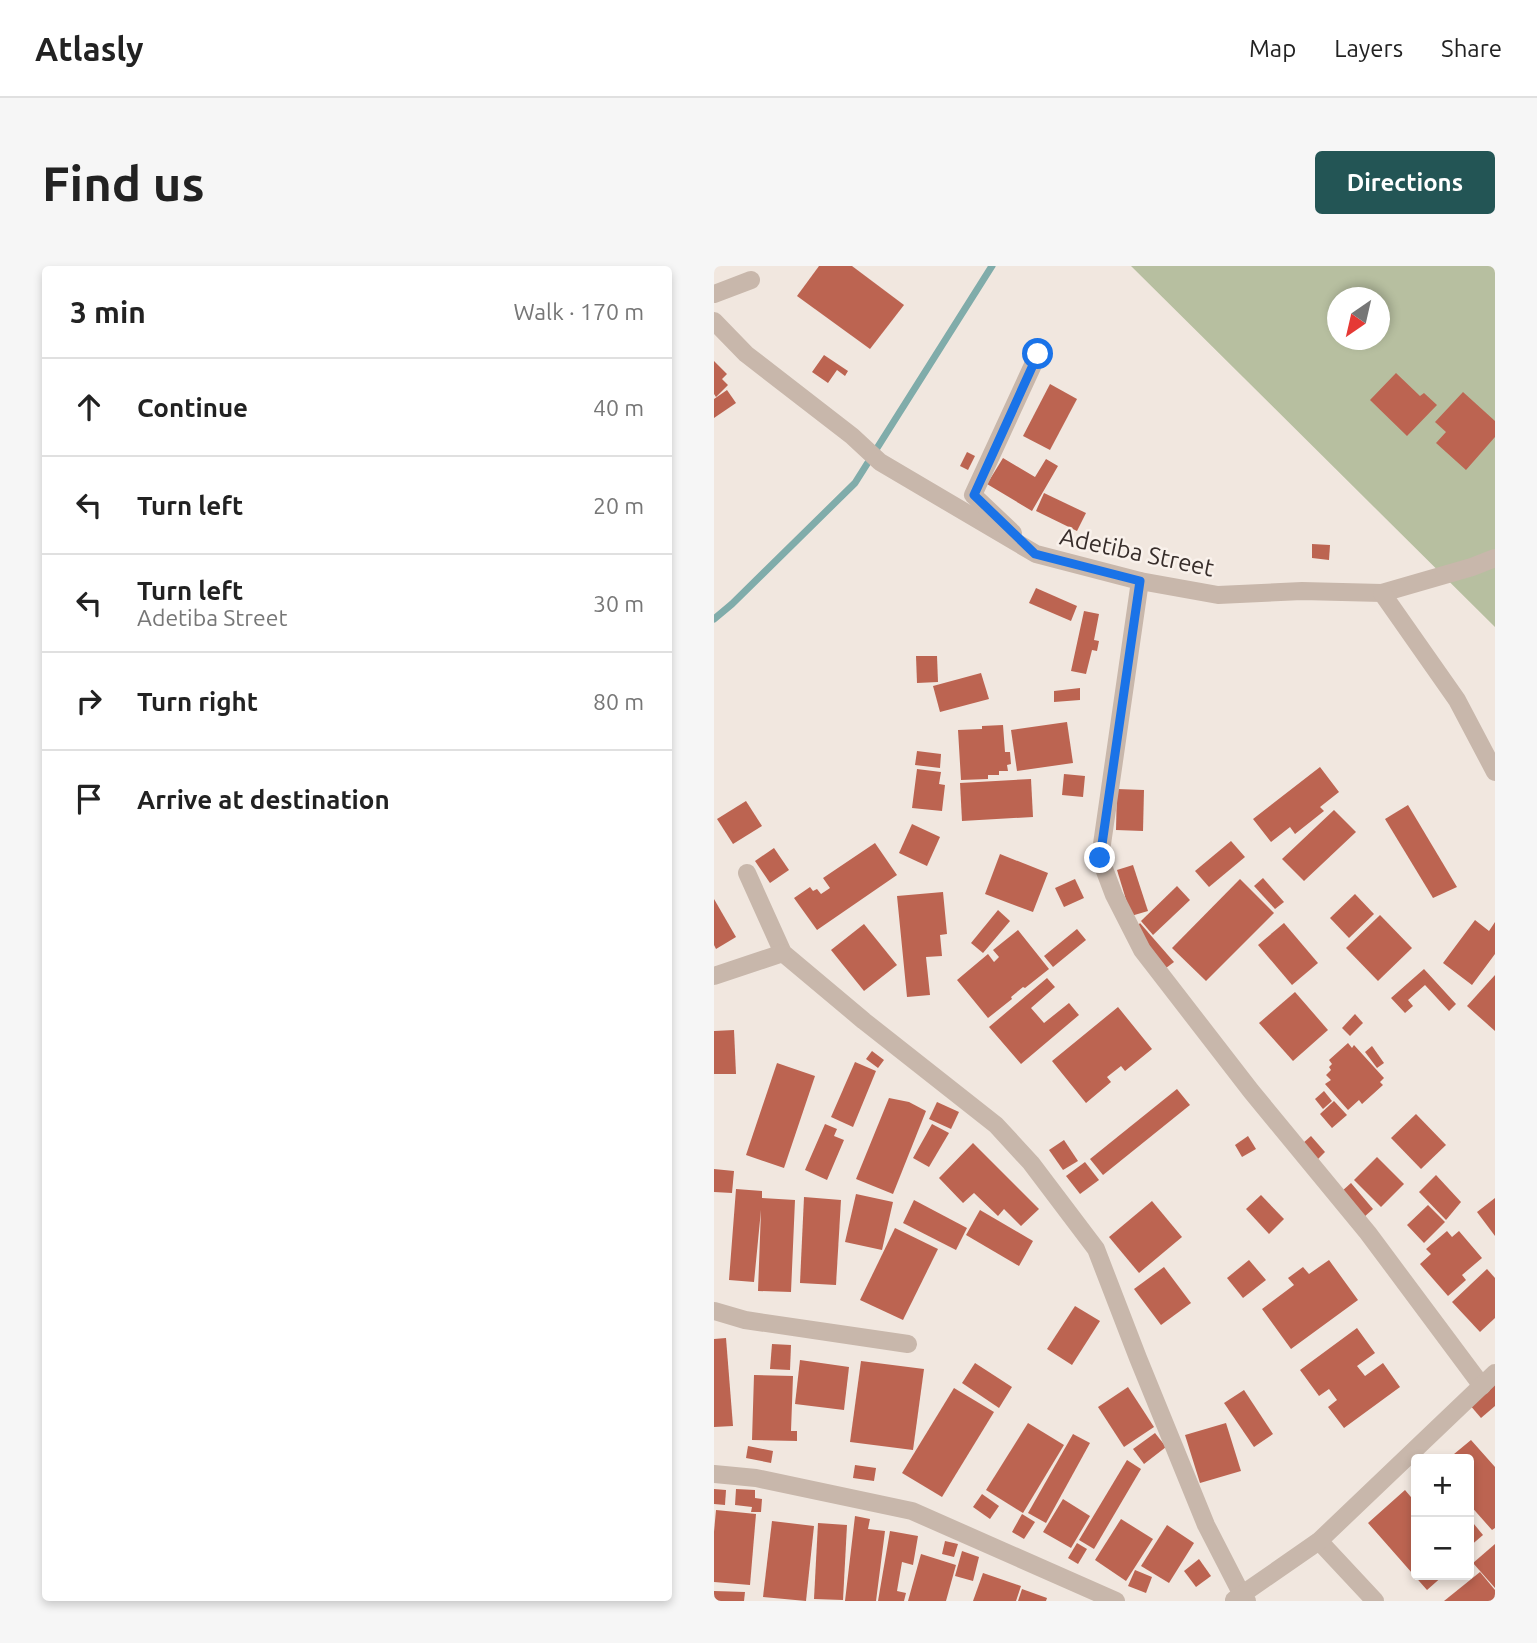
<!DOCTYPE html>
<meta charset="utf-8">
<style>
:root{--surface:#fff;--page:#f6f6f6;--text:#222;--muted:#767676;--line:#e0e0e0;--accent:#235555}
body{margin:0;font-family:Ubuntu,sans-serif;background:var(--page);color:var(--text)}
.controls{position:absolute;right:21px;bottom:21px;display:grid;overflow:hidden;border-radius:7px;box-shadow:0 4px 10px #0003}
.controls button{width:63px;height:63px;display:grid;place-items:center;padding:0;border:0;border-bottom:2px solid var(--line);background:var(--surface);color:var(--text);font:35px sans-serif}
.compass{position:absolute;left:613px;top:21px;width:63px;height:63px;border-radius:50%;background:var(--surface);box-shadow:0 4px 10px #0003;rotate:214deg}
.stop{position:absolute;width:21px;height:21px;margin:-16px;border:5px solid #1a73e8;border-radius:50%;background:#fff}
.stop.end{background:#1a73e8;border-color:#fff;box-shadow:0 2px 7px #0008}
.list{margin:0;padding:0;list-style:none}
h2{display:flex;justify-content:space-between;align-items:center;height:91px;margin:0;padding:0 28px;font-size:30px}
h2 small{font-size:23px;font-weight:400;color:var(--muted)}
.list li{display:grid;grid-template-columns:46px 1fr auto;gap:21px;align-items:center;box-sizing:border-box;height:98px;padding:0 28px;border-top:2px solid var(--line)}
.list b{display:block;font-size:26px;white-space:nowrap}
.list p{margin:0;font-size:23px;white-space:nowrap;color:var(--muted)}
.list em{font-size:23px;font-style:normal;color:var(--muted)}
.icon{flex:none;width:38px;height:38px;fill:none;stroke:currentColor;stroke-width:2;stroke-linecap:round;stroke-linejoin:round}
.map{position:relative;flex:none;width:781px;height:1335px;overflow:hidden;border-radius:7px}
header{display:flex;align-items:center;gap:42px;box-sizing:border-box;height:98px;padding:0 35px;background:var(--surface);border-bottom:2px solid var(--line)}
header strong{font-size:33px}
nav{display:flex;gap:38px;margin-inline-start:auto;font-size:24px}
.intro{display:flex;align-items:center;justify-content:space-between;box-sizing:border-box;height:168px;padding:0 42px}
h1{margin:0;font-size:49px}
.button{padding:18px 32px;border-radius:7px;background:var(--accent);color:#fff;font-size:24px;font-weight:700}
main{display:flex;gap:42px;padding:0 42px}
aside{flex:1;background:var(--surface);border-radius:7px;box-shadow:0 4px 10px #0003}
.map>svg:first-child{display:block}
.green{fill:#b7bfa0;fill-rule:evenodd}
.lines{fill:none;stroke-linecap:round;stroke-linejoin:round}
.stream{stroke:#80acaa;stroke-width:7}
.building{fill:#bc6451}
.minor{stroke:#c8b7ab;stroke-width:18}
.route{stroke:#1a73e8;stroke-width:9}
.labels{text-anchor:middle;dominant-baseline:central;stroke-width:5;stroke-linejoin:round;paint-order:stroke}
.street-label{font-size:24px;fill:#372d2a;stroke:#f9f1eb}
</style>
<header>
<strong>Atlasly</strong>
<nav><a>Map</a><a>Layers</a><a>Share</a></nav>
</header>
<div class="intro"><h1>Find us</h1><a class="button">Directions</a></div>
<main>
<aside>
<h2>3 min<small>Walk · 170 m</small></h2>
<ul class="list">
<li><svg class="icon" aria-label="ahead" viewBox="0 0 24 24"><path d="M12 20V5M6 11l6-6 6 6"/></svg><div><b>Continue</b></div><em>40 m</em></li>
<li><svg class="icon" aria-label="left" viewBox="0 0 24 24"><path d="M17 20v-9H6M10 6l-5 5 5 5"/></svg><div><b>Turn left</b></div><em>20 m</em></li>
<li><svg class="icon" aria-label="left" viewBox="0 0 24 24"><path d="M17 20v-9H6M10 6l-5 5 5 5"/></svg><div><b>Turn left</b><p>Adetiba Street</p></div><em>30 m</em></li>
<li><svg class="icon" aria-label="right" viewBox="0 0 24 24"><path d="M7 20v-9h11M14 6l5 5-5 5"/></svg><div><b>Turn right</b></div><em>80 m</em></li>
<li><svg class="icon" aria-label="arrive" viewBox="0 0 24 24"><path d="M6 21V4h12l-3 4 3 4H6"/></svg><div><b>Arrive at destination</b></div></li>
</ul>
</aside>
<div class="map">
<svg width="781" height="1335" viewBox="0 0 781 1335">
<rect width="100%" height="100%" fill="#f1e7df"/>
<path class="green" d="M 417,0 L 781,0 L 781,361 ZM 624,32 L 666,32 L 666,74 L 624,74 Z"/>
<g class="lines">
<polyline class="stream" points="0,353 18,338 141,217 278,0"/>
</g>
<g class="building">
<polygon points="105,0 138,0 190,39 156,83 83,30"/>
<polygon points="110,89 134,105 131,110 123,104 114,117 98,106"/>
<polygon points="0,95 13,108 8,113 14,119 2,131 0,128"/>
<polygon points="682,107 706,130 710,127 723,139 693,170 656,134"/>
<polygon points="336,118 363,133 336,184 309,170"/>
<polygon points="13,124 22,137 0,152 0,133"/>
<polygon points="749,126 781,155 781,171 752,204 722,177 732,166 721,156"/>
<polygon points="253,186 261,190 254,204 246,200"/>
<polygon points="289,192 321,211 332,193 344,200 318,245 273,218"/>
<polygon points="330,227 372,247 363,265 322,245"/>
<polygon points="598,278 616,279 615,294 598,292"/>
<polygon points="322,322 363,340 357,355 315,337"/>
<polygon points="370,345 385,348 380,374 385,375 383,385 378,384 372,408 357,405"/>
<polygon points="202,390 223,390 224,416 203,417"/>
<polygon points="267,407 275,433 226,446 219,420"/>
<polygon points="366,422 366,434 340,436 340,425"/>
<polygon points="353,456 359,497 303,505 297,464"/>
<polygon points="289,459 291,486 296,486 297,498 293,499 294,505 285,505 285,509 274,509 274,513 247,514 244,464 268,463 268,460"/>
<polygon points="203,485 227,488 226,502 201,499"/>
<polygon points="606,501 625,526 606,541 610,545 581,568 576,561 557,576 539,553"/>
<polygon points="203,503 227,506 225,518 231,519 228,545 198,542"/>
<polygon points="350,508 371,510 369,531 348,529"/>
<polygon points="317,513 319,551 248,555 246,517"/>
<polygon points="403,523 430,524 429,565 402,564"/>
<polygon points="32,535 48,560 19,578 3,553"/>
<polygon points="694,539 743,621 719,632 671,553"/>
<polygon points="620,544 642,566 590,615 568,593"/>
<polygon points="198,558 226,571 213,600 185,587"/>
<polygon points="517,575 531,591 495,621 481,605"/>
<polygon points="161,577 183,609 103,664 80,632 96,621 99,625 103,623 107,628 116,622 109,612"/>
<polygon points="60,582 75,604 56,617 41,595"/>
<polygon points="286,588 334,607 319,646 271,628"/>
<polygon points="419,599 434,645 417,650 403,604"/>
<polygon points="549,612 570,636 561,643 540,620"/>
<polygon points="361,613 370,632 350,641 341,622"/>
<polygon points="526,613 560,647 492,715 458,682"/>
<polygon points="463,620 476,634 439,669 427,655"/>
<polygon points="229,626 233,668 226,669 228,690 212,691 216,729 193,731 183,630"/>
<polygon points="641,628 660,648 635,672 616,652"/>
<polygon points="0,633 22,671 2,683 0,679"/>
<polygon points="284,644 296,655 269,687 257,677"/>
<polygon points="666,649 698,682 664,715 632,682"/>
<polygon points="761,654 775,665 781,656 781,688 758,719 729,697"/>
<polygon points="426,657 460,696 452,702 422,662"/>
<polygon points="570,657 604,697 578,719 544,679"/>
<polygon points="150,658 183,699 150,725 117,684"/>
<polygon points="363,663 372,674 339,701 330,690"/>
<polygon points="304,664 335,703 311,722 309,721 297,731 298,733 274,752 243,714 274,688 280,696 285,691 279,684"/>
<polygon points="710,703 742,738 735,745 711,719 694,734 699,740 691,747 677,732"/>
<polygon points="781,709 781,765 753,740"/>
<polygon points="333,712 341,721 317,742 330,757 355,737 365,749 307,798 275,761"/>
<polygon points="581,726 614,764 579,795 545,757"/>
<polygon points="404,741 438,783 411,805 407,800 393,811 397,816 372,837 338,795"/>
<polygon points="641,748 649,757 636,770 628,762"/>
<polygon points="20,764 22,808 0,808 0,765"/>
<polygon points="634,777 638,782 640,779 670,812 666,816 669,819 648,838 645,834 634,844 611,818 617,814 612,809 617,804 615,801 618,798 615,794"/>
<polygon points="658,780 670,797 663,802 651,786"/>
<polygon points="158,785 170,794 164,802 152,793"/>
<polygon points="141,796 162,805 139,861 117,851"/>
<polygon points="63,797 101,810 70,902 32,889"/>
<polygon points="463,823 476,839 389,909 376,893"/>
<polygon points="610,825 618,835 609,843 601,833"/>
<polygon points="175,832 195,836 212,845 179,928 142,913"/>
<polygon points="620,835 633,849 618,862 606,848"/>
<polygon points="223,836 245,846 237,863 215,853"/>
<polygon points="702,848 732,879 707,903 677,872"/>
<polygon points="111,858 123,863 120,870 130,874 113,914 91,904"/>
<polygon points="218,858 235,867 215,901 199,892"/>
<polygon points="534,870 542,883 528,891 521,879"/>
<polygon points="597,870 611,886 602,895 588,878"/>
<polygon points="350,874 364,895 349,904 335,884"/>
<polygon points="259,877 325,943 307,960 290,943 284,950 260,927 249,937 225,912"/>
<polygon points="663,891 690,918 667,941 640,914"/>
<polygon points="371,896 385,914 366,928 352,910"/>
<polygon points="0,903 20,905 18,927 0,926"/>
<polygon points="722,909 747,936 732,954 705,926"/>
<polygon points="637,917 659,943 649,952 627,926"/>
<polygon points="22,923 48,925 48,932 81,934 77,1026 44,1025 47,944 40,1016 15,1014"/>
<polygon points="142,928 179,936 168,984 131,976"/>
<polygon points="547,929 570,953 555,968 532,943"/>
<polygon points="90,931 127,934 122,1019 86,1017"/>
<polygon points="781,932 781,970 763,946"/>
<polygon points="200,934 253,962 242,984 189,957"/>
<polygon points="438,935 468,971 425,1007 395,971"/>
<polygon points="714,939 731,956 710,977 693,959"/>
<polygon points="266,944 319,975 305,1000 252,969"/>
<polygon points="181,962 224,983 189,1054 146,1034"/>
<polygon points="733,965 738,971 745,965 768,992 748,1009 752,1014 734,1030 706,998 717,988 712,983"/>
<polygon points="535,994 552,1014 529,1032 513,1012"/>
<polygon points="615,994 644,1034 577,1083 548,1043 580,1019 574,1012 589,1001 595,1008"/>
<polygon points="450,1001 477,1037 447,1059 420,1023"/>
<polygon points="773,1003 781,1012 781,1052 766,1066 738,1036"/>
<polygon points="361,1040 386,1055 358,1099 333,1083"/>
<polygon points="643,1062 661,1087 643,1100 651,1110 669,1097 686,1121 630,1162 614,1141 623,1134 615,1123 605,1130 586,1104"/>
<polygon points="12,1072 19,1160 0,1161 0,1073"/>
<polygon points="58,1078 77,1079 76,1104 56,1103"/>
<polygon points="86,1094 135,1101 130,1144 81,1138"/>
<polygon points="147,1095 210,1103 199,1184 136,1176"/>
<polygon points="261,1097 298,1121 285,1142 248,1117"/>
<polygon points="40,1109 79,1110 77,1165 83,1165 83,1175 38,1174"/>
<polygon points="781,1116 781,1140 767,1152 755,1138"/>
<polygon points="414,1121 440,1161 410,1181 384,1141"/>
<polygon points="240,1122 280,1146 228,1231 188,1207"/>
<polygon points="530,1124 559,1168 540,1181 510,1137"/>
<polygon points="314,1157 350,1179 309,1247 272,1224"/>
<polygon points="512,1157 527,1205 486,1217 471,1169"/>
<polygon points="441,1167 452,1181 430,1198 419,1183"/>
<polygon points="359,1168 376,1177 332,1257 314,1247"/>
<polygon points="757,1174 781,1201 781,1262 778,1264 755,1238 755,1193 734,1193"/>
<polygon points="34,1180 59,1185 57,1197 32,1192"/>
<polygon points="413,1194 427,1203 380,1283 365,1274"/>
<polygon points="141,1199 162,1202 160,1215 139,1212"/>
<polygon points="0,1223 12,1224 11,1239 0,1238"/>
<polygon points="22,1223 41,1224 41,1232 48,1233 47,1246 37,1246 38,1241 21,1239"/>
<polygon points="691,1224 702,1237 702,1309 730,1309 713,1324 654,1257"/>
<polygon points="268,1228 285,1240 276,1253 259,1241"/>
<polygon points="349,1233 376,1250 357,1282 329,1266"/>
<polygon points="2,1244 42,1248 36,1319 0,1316 0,1266"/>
<polygon points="308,1248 321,1256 310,1273 298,1266"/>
<polygon points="141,1250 156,1253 154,1263 171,1265 162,1335 131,1335"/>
<polygon points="755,1252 769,1269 755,1281"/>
<polygon points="407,1253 439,1273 412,1315 381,1294"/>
<polygon points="58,1255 100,1260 92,1335 49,1331"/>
<polygon points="104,1257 133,1259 129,1334 100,1333"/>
<polygon points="453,1259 480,1277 455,1317 427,1300"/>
<polygon points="176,1265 204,1270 199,1299 188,1296 183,1325 192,1327 190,1335 164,1335"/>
<polygon points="231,1275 244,1278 240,1291 228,1288"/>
<polygon points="363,1277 373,1283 364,1298 354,1292"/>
<polygon points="781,1278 781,1322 759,1297"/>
<polygon points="248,1285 265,1291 259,1315 241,1310"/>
<polygon points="207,1288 242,1299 232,1335 194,1335"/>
<polygon points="485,1293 497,1310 482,1321 470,1305"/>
<polygon points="421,1304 438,1311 432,1327 414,1320"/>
<polygon points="766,1306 781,1324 781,1335 730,1335"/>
<polygon points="269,1307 307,1320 302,1335 259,1335"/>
<polygon points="308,1323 333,1332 332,1335 304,1335"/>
<polygon points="0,1325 31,1326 30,1335 0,1335"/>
</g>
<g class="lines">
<g class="minor">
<polyline points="0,28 37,14"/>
<polyline points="0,55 32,88 138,170 166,196 322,288 426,315 504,329 588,325 668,327 758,301 781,292"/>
<polyline points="299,267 259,229 324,88"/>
<polyline points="426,315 386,592 400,629 428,684 537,825 654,967 768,1120"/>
<polyline points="668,327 743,434 781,506"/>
<polyline points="33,607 69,687 150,755 282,859 317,897 382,983 424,1092 492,1259 528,1329 533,1335"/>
<polyline points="0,710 69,687"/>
<polyline points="0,1045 31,1054 194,1078"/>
<polyline points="0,1208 42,1212 198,1245 402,1335"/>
<polyline points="605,1275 661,1335"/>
<polyline points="520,1334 605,1275 781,1107"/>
</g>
</g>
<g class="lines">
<polyline class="route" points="324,88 260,229 321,288 426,315 386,592"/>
</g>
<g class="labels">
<g class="street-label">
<text transform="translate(423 286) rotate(12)">Adetiba Street</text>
</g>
</g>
</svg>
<div class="controls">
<button>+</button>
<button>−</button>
</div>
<svg class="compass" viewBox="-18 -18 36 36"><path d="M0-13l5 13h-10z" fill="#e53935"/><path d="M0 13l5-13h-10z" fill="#767676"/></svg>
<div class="stop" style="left:324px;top:88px"></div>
<div class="stop end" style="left:386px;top:592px"></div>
</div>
</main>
